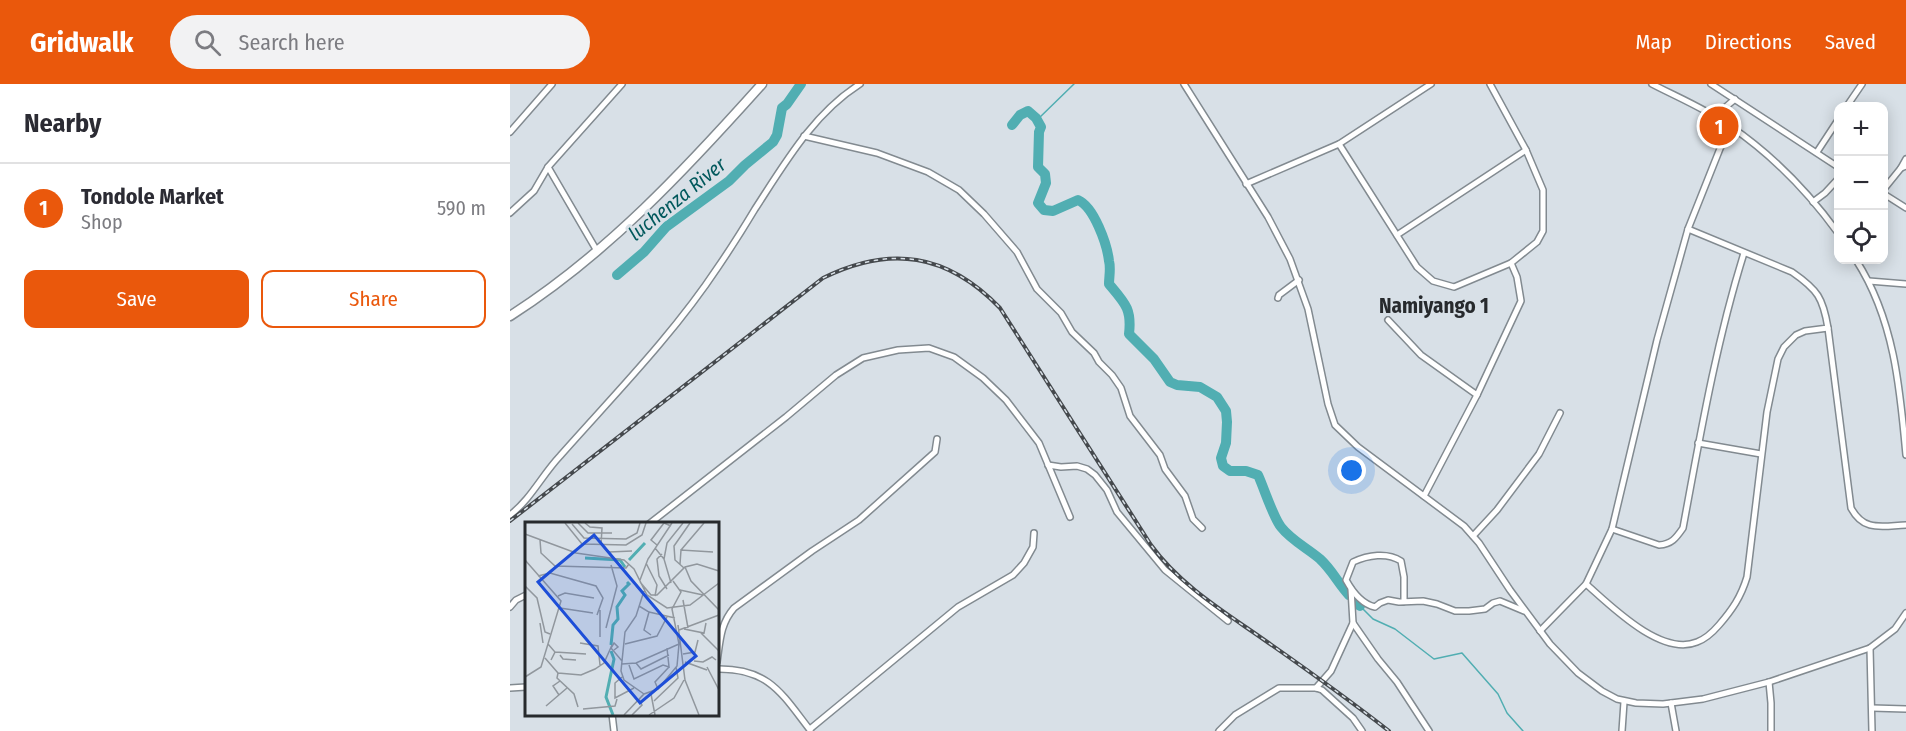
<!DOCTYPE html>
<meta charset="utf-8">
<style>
:root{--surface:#fff;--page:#f2f2f3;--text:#2b2b33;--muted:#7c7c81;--line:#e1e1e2;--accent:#ea580c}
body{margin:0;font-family:"Fira Sans Condensed",sans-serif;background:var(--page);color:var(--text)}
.controls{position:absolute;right:18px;top:18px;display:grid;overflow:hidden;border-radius:12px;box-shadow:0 3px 15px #0003}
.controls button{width:54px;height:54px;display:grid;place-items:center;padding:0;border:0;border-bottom:2px solid var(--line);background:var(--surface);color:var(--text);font:30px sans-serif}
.you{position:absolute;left:842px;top:387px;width:21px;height:21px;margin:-15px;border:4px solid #fff;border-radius:50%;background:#1a73e8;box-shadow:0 0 0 9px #1a73e833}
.badge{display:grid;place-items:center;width:39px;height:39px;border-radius:50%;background:var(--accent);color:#fff;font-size:20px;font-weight:700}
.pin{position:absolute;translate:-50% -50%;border:3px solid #fff;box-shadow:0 2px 6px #0006}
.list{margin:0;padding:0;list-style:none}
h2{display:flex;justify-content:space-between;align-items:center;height:78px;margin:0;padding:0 24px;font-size:26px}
h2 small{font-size:20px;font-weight:400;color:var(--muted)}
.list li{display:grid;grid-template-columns:39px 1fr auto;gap:18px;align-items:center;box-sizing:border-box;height:90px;padding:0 24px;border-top:2px solid var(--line)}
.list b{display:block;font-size:22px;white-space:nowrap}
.list p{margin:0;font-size:20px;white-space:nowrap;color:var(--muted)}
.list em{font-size:20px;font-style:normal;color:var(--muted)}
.actions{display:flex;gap:12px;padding:18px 24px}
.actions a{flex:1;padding:14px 0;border:2px solid var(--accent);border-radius:12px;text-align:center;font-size:21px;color:var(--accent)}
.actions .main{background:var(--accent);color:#fff}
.icon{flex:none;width:33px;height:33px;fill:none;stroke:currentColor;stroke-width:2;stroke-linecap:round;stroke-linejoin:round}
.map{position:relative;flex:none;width:1396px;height:647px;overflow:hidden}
header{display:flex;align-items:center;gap:36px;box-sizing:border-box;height:84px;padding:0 30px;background:var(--accent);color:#fff}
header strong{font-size:28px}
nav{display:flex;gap:33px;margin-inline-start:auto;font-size:21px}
.search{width:420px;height:54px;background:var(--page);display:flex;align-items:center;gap:15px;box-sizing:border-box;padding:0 21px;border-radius:33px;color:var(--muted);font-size:22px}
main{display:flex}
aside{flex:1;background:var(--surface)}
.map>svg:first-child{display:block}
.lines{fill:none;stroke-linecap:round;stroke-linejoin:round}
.stream{stroke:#51aeb2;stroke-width:1.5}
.river{stroke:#51aeb2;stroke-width:10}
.street-casing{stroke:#828a90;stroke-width:8}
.primary-casing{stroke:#828a90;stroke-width:11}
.street{stroke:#fff;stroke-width:5}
.primary{stroke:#fff;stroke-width:8}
.rail-casing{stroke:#45494d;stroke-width:4}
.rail{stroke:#d8e0e7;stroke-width:1.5;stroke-dasharray:4.5;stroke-linecap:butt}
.labels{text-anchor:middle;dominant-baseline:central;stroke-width:6;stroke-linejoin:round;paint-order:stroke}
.water-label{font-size:20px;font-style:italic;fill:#01585c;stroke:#d8e0e7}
.quarter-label{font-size:21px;font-weight:bold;fill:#272a2d;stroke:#d8e0e7}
.inset-river{fill:none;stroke:#51aeb2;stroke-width:3}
.inset-road{fill:none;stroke:#91979d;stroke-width:1.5}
.view{fill:#1d4ed8;fill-opacity:0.15;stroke:#1d4ed8;stroke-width:3}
.inset-edge{fill:none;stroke:#272a2d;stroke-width:3}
</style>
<header>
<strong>Gridwalk</strong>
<div class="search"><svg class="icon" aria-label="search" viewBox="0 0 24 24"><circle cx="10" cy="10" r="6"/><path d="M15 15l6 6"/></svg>Search here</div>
<nav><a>Map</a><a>Directions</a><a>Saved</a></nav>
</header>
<main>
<aside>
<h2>Nearby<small></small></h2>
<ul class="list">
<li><span class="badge">1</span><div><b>Tondole Market</b><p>Shop</p></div><em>590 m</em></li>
</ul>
<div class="actions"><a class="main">Save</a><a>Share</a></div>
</aside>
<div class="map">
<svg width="1396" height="647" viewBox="0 0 1396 647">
<rect width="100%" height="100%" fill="#d8e0e7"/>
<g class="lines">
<g class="stream">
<polyline points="527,36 564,0"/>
<polyline points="850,522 863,535 885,545 924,575 952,569 988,610 997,629 1013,647"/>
</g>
<g class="river">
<path d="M 502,41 L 510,31 L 518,27 L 526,34 L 531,43 L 529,48 L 528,83 L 535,90 L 536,99 L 528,119 L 534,126 L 543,127 L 568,116 C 584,123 597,160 599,177 C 601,184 599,193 599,200 C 615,219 622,225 619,250 L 644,275 L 660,298 L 667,301 L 690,303 L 707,313 L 716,327 L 717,338 L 716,359 L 711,374 L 713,382 L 720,387 L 736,387 L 748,391 C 754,404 763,433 771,443 C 781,456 797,464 810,475 C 822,486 828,499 839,511"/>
<polyline points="107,191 134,168 156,143 219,97 235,81 263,58 267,51 272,24 277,20 291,0"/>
<polyline points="843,515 850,522"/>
</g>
<defs>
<g id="street">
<polyline points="674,0 758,133 780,175 798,225 818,320 825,341 848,363 954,442 969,459 1000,506 1040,560 1068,589 1092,607 1107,615 1126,619 1153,620 1193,615 1259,598 1360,564 1385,545 1396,529"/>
<path d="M 1142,0 C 1167,13 1196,25 1220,42 C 1261,70 1299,109 1328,149"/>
<polyline points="1201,0 1328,83"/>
<polyline points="1337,22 1352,0"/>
<polyline points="1204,33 1225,15"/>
<polyline points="0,48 42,0"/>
<polyline points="294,52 367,69 418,88 449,106 474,130 507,168 527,205 551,229 562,248 584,269 589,278 602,291 611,304 620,332 650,371 655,385 675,412 683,435 692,444"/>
<polyline points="829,60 921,0"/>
<polyline points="1307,68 1328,36"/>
<polyline points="38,83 87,167"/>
<polyline points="1391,84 1396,75"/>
<polyline points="736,100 829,60 907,183 923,197 944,203 1001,179 1027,158 1033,147 1033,106 1016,66 980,0"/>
<polyline points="1374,105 1391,84 1396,82"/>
<polyline points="1374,110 1396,124"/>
<polyline points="1303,118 1315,109 1328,95"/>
<polyline points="0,129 24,107 38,83 112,0"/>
<polyline points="887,151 1016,66"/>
<path d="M 1346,176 C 1384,235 1390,303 1396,371"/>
<polyline points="1359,197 1396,200"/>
<polyline points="768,214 769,211 789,196"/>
<polyline points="878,236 911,271 967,311"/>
<path d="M 1318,244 L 1341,424 C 1354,448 1371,442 1396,441"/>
<polyline points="1188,359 1251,370"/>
<polyline points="538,381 551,383 567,382 577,385 585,391 597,406 607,428 655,486 718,537"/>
<polyline points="914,412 967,311 1011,217 1007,193 1001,179"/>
<path d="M 0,431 C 21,415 32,391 50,372 C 104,311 163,251 208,183 C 221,164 233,145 245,125 C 275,79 303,30 350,0"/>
<polyline points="139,440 276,333 326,291 353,274 388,266 419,264 444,273 473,294 496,316 529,359 560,433"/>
<path d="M 1102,445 L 1149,461 C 1162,460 1166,454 1173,444 C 1190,352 1206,259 1234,169"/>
<polyline points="963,452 987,426 1029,370 1050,329"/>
<path d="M 1076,500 C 1100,521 1151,573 1187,558 C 1195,555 1203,548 1209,541 C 1222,526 1231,513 1237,493 L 1257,328 L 1268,275 L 1274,263 L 1286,251 L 1295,247 L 1318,244 C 1313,214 1308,206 1282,188 L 1178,145"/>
<polyline points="841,505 843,539 868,575 887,598 919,647"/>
<path d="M 894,518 L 894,493 L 891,477 C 877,468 858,471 843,478 L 836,496 C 842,507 852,520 865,523 L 870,519 L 878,516 L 889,518 L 913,517 L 927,520 L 945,527 L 959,527 L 975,525 L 983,519 L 990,517 L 1014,527"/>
<polyline points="0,523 6,516 16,511"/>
<polyline points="1030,547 1076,500 1102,445 1147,256 1178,145 1219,42"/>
<polyline points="1360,564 1362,647"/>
<path d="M 207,578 C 210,558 210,540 224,524 L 302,467 L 349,436 L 425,368 L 427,355"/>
<path d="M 207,585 C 259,584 272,610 300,646"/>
<polyline points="1259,598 1261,619 1261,647"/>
<polyline points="0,604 16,603"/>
<polyline points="806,604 821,587 843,539"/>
<polyline points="1161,619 1166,647"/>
<polyline points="1362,624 1396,625"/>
<polyline points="102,630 104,647"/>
<polyline points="300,645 448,523 503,491 514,479 523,463 524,449"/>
<polyline points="709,647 725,631 769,604 806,604 812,606 843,634 852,647"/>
<polyline points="1112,647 1114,618"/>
</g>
<path id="primary" d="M 0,232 C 97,170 176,85 252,0"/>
</defs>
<use href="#street" class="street-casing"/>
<use href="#primary" class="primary-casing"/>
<use href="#street" class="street"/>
<use href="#primary" class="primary"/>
<defs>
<path id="rail" d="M 0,437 L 313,194 C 380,161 437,169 490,224 L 641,461 C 670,501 713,527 753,555 C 796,585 838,615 879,647"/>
</defs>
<use href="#rail" class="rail-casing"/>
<use href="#rail" class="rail"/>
</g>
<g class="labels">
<g class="water-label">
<text transform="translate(167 115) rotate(-39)">luchenza River</text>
</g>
<g class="quarter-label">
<text x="924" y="222">Namiyango 1</text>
</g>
</g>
<g transform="translate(15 438)">
<rect width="194" height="194" fill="#d8e0e7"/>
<path class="inset-river" d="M 60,36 L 95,38 L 100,45M 104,38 L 120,21M 86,123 L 88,103 L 93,97 L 92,85 L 100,73 L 97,69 L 104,62 L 102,60M 86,129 L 89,137 L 81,175 L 88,193"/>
<path class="inset-road" d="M 40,1 L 57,22 L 101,23 L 117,13 L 121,1M 53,1 L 63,11 L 87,11M 60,1 L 65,5 L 77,6 L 76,23M 47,2 L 59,16 L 101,17 L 112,11 L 115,1M 0,12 L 51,31 L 99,38 L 109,47 L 122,73 L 142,86 L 165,83 L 194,61M 15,18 L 16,31 L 30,44 L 101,46 L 104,42M 132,23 L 126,18 L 139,1 L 146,4M 130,26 L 139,37 L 146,61M 156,28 L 179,1M 84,30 L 107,29M 137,32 L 132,37 L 134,54 L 142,67M 139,37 L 142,21 L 158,1M 0,38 L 36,79 L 16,145 L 0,155M 121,41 L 132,63 L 130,74M 155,42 L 156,28 L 188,30M 160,45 L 166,59 L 194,88M 159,46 L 150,38 L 149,24 L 165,1M 13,54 L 25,51 L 71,64 L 78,76 L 72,93M 115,58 L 123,37 L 147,1M 115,60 L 126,73 L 132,73 L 160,45 L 172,42 L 194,49M 0,64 L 12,76 L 20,110 L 25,112M 155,68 L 178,73M 119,69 L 111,94 L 100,110 L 96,149 L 99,158 L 119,172M 33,74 L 40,71 L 69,76M 158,78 L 163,106M 114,84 L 124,90 L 119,108 L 126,113M 35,86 L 68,91M 124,90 L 150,96M 15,101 L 18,121M 153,103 L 160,158 L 174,193M 81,106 L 92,64 L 86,43M 159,107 L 179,111 L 181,101M 154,108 L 194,93M 176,111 L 194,129M 75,115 L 75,88M 55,121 L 73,124 L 75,143M 23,122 L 30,130 L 26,138M 100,122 L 132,114 L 142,95M 89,128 L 93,125 L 89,121 L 86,126 L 97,139M 30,130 L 61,132M 158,132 L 170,130 L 173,118M 35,133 L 38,137 L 51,138M 20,136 L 33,151 L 32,156 L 49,172 L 53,185M 169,139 L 178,140 L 187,135 L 191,138M 160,140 L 182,148M 111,141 L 116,147 L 144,133M 97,142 L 111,141 L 154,122M 104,143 L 109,157 L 138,143 L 144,145 L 142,126M 182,145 L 194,168M 33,151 L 56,153 L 70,147 L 79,141 L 87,123M 97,155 L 90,161 L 90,176 L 109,166M 133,167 L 130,160 L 144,145M 126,172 L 130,193M 34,173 L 28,164 L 35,159M 129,179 L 153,156 L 151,145M 21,184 L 42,166M 58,187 L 90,184 L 92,177M 99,193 L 119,172 L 133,167 L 152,144 L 154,122 L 147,87 L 156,70 L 148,59M 107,193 L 117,183 L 114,177M 124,193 L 149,176 L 159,158"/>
<path class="view" d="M 69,13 L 171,134 L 115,181 L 13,60 Z"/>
<rect width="194" height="194" class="inset-edge"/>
</g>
</svg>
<div class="controls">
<button>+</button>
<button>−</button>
<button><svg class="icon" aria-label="locate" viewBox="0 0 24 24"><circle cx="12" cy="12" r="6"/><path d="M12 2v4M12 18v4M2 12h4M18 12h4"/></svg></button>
</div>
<div class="you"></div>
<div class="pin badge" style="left:1209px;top:42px">1</div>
</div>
</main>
